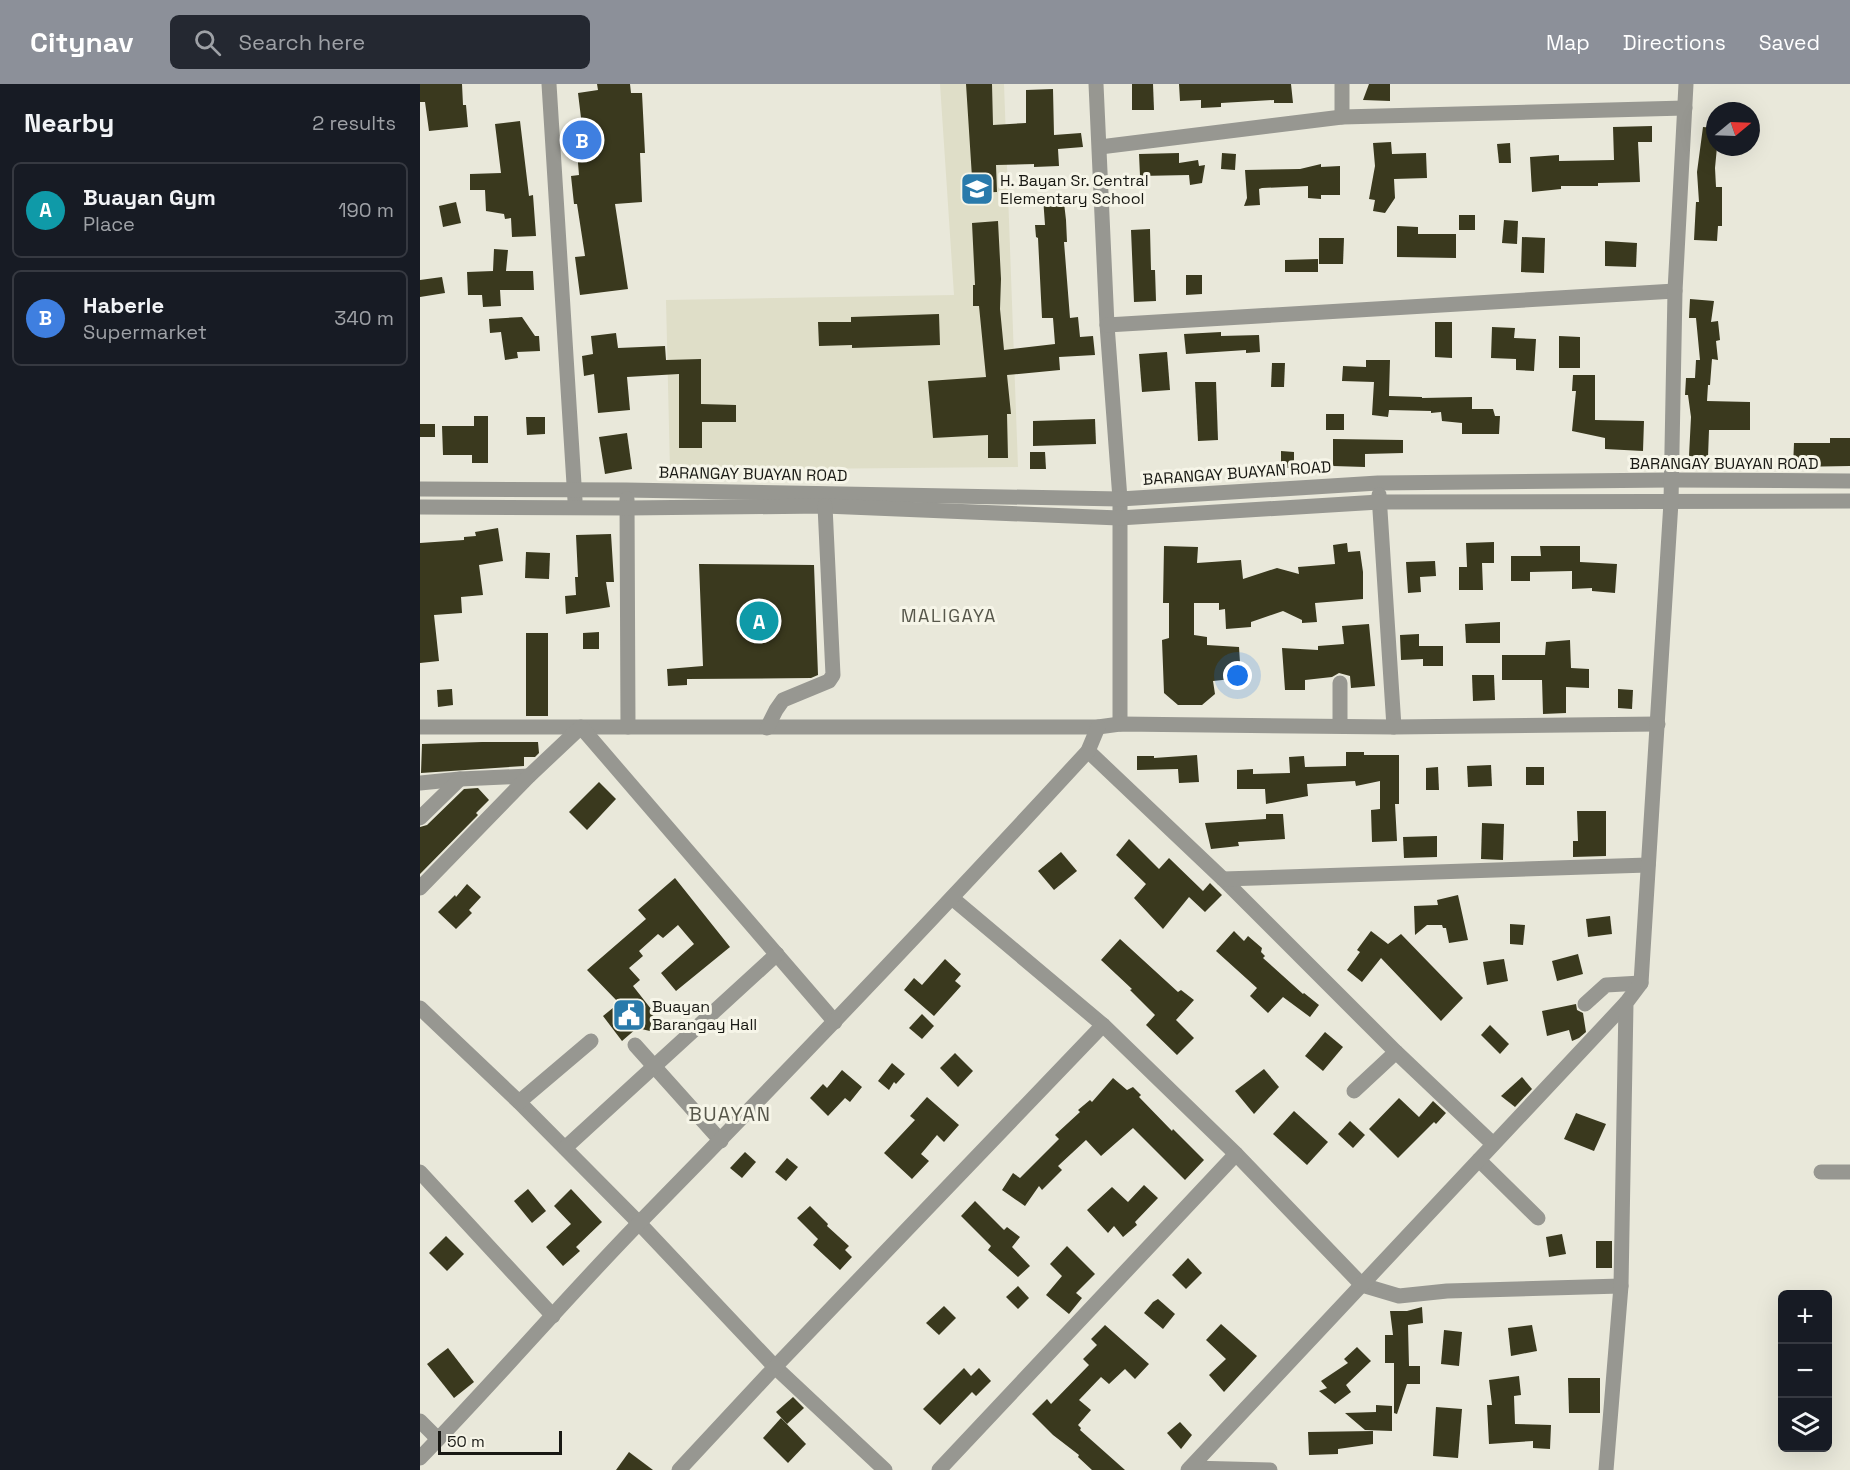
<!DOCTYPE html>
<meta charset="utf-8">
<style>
:root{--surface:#171b24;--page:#242831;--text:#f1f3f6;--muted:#9ea1a6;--line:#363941;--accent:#8c9099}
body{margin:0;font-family:"Space Grotesk",sans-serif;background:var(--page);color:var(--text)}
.controls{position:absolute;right:18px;bottom:18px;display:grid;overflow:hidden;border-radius:9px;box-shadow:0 6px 24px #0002}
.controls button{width:54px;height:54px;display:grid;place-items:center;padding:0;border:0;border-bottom:2px solid var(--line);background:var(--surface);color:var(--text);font:30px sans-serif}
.compass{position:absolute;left:1286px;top:18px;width:54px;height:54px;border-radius:50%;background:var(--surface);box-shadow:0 6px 24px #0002;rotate:71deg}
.scale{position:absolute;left:18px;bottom:15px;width:124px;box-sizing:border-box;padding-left:6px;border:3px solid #191914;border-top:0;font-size:16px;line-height:21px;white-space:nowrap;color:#191914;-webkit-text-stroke:4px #f6f5e8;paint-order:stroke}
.you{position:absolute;left:818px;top:592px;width:21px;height:21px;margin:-15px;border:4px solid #fff;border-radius:50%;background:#1a73e8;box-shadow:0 0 0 9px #1a73e833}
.badge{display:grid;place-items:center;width:39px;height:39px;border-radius:50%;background:var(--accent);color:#fff;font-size:20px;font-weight:700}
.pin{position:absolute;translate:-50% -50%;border:3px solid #fff;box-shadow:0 2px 6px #0006}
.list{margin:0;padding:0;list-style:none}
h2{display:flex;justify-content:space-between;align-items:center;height:78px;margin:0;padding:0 24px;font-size:26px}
h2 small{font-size:20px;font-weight:400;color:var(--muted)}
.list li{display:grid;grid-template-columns:39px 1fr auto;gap:18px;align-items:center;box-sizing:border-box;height:96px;margin:0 12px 12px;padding:0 12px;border:2px solid var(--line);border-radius:9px}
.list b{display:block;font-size:22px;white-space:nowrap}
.list p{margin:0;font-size:20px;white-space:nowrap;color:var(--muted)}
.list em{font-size:20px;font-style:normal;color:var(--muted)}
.icon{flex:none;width:33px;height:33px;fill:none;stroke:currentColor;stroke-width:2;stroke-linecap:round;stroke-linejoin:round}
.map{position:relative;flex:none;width:1430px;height:1386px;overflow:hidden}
header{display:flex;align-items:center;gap:36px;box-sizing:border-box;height:84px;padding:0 30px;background:var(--accent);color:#fff}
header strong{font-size:28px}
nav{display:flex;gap:33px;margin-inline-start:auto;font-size:21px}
.search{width:420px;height:54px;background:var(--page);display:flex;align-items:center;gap:15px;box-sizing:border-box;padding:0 21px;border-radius:9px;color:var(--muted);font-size:22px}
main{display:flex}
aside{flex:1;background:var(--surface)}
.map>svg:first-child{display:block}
.built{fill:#dfdec8}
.building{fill:#3a391e}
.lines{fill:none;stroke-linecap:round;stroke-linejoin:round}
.minor{stroke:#979791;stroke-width:15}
.labels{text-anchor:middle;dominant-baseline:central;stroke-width:6;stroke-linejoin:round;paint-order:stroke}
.poi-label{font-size:16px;fill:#191914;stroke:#f6f5e8;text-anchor:start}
.street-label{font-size:16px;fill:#191914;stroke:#f6f5e8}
.neighbourhood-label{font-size:18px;letter-spacing:1.5px;fill:#57574b;stroke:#f6f5e8}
.quarter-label{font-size:20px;letter-spacing:1.5px;fill:#57574b;stroke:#f6f5e8}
</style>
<header>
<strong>Citynav</strong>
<div class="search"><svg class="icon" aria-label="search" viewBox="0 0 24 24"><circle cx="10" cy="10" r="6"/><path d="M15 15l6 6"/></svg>Search here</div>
<nav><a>Map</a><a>Directions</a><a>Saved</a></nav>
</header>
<main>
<aside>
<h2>Nearby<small>2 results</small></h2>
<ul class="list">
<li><span class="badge" style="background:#0f9aa8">A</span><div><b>Buayan Gym</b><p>Place</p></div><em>190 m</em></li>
<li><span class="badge" style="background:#3f7fe0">B</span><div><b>Haberle</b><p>Supermarket</p></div><em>340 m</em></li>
</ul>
</aside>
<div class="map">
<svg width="1430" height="1386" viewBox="0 0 1430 1386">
<rect width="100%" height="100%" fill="#e9e8da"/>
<polygon class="built" points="520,0 584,0 598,383 250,386 246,216 534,211"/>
<g class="building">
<polygon points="0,0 42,0 43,21 46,21 48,43 9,47 5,18 0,18"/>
<polygon points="177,0 210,0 211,9 222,9 225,69 220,69 222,118 195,120 208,205 160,211 155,173 165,172 157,120 154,120 151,92 159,91 155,43 162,42 158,9 178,6"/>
<polygon points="546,0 572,0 573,41 606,39 606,6 633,5 634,51 661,49 663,63 638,65 639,82 614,83 614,80 576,81 577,108 553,109"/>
<polygon points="712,0 733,0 734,26 712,26"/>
<polygon points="759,0 871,0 873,19 854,19 854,16 801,19 801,23 781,24 781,16 760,17"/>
<polygon points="949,0 970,0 970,17 943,16"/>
<polygon points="100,37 109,112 113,111 116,152 92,153 91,134 85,135 84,130 66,127 65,106 50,106 50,90 81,89 75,40"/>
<polygon points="1232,42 1232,58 1218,58 1220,98 1178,99 1178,102 1141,102 1141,105 1112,108 1110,73 1139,71 1139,77 1194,76 1193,43"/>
<polygon points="1283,43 1295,44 1295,63 1297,63 1295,84 1296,103 1302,103 1302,142 1298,142 1297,157 1274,156 1276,118 1279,118 1277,88"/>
<polygon points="971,58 972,70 1006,69 1007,94 974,95 975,114 965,129 953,127 955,116 949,115 955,82 953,59"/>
<polygon points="1090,59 1091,79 1079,79 1077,60"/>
<polygon points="759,69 759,79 778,76 779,82 785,81 782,99 770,101 769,91 720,92 719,70"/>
<polygon points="802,69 816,70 815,86 801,85"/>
<polygon points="901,80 901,83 920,82 920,111 901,111 901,115 888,114 888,102 842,104 839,105 840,121 824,122 827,114 825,86 880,85"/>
<polygon points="643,110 646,136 647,158 644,158 650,234 658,233 660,253 673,252 675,271 639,273 640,286 587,291 591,330 587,330 588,374 568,374 568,351 513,354 508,297 566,293 559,222 553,222 553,201 555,201 552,139 578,137 581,195 580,225 584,266 635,260 633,234 622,234 618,154 616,153 615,141 625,141 623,113"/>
<polygon points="36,118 41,139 23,143 19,122"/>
<rect x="1039" y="131" width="16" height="15"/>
<polygon points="1084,136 1098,137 1097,160 1082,159"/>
<polygon points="977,142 998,143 998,150 1036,150 1036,174 977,173"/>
<polygon points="730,145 731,186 735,186 736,217 714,218 711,146"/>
<polygon points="1102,153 1125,154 1124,189 1101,188"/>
<polygon points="899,154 924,154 923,180 899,180"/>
<polygon points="1185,157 1217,159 1216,183 1185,182"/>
<polygon points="74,165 88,166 86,187 113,187 114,206 80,206 81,222 63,223 62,211 48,211 47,188 73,187"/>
<polygon points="898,175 898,188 865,188 865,176"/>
<polygon points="766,191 782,191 782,210 766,211"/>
<polygon points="22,193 25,209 0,213 0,196"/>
<polygon points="1270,215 1294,217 1291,238 1298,237 1300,256 1296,257 1298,276 1292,275 1290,301 1288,301 1287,317 1330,318 1330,346 1289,346 1288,373 1269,372 1271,333 1268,311 1265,311 1266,294 1275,294 1276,276 1280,276 1276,234 1269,234"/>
<polygon points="519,230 520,261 432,264 432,261 399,262 398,238 431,238 431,233"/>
<polygon points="102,233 115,252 119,252 120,267 97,268 98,274 85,276 81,248 70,249 69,235"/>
<polygon points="1015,238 1032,238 1032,274 1015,273"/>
<polygon points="1072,243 1095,244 1094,254 1116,255 1114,287 1096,286 1096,275 1071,274"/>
<polygon points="801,248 801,252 839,251 840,268 826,269 826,266 766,270 764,250"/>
<polygon points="196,249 198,264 245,262 246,276 281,275 281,320 316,321 316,338 282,338 282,364 259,364 259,290 207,293 210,326 178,329 174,290 164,292 162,272 173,270 171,252"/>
<polygon points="1139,252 1160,253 1160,284 1139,284"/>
<polygon points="747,268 750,306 722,308 719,270"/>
<polygon points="946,276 970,276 969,312 1002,313 1002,314 1052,313 1052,325 1073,325 1075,332 1080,332 1079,350 1042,350 1042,339 1022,337 1021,328 1011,329 1011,327 969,326 968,333 952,331 954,298 922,297 923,282 946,283"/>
<polygon points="852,279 865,279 864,303 851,303"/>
<polygon points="1153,291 1175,291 1175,336 1224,337 1223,367 1185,365 1185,354 1152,347 1156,307 1152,307"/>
<polygon points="775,298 796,298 798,356 778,357"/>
<rect x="906" y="330" width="18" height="16"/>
<polygon points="54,332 68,332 68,379 52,379 52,371 23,371 22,342 54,342"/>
<polygon points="106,333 125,333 125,350 107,351"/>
<polygon points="675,335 676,360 613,362 613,337"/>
<rect x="0" y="340" width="15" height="13"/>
<polygon points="207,349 212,385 185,390 179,353"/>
<polygon points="1410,354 1430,354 1430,382 1373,383 1374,359 1410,359"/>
<polygon points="913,355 983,356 983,369 945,370 945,383 913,382"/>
<polygon points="861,367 874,368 874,384 861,384"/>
<polygon points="610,368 625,368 626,385 610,385"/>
<polygon points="78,444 83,477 59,481 63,511 41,513 42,529 14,531 19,577 0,579 0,459 44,456 44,453 56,452 55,448"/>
<polygon points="191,450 194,498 186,498 190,523 146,530 145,512 156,511 155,493 158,493 156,451"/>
<polygon points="1074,458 1074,479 1062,479 1063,506 1039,506 1039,483 1047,483 1046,459"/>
<polygon points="927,459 928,468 940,467 943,488 943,515 895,519 897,538 882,539 882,536 863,527 831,538 831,543 806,545 805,525 799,526 799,519 774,519 774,551 787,553 787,561 819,563 821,594 793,597 795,610 782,621 758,621 744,609 742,556 749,554 749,519 743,519 744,462 778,463 777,479 821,476 823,495 857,484 879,490 878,483 915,480 913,461"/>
<polygon points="1120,462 1160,462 1160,478 1197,480 1195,509 1172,507 1172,504 1152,505 1152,487 1110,488 1110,497 1091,497 1091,472 1121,472"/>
<polygon points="106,468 130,469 129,495 105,494"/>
<polygon points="1015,477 1016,492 1000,493 1001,508 988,509 986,478"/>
<polygon points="279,480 394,481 398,591 391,594 267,595 267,601 248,602 247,585 283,582"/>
<polygon points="1080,538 1080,559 1046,559 1045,540"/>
<polygon points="949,540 955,602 931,604 930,592 919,589 912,593 885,596 885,606 865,606 862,564 898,566 898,562 924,560 922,542"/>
<polygon points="179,548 179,565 163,565 163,549"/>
<rect x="106" y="549" width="22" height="83"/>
<polygon points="999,550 999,562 1023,562 1023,582 1003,582 1003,575 981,576 980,551"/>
<polygon points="1150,556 1151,584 1169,585 1169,604 1146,603 1146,629 1123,630 1122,596 1082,596 1082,571 1125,571 1126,558"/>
<polygon points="1052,591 1074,591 1075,616 1053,617"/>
<polygon points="32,605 33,621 18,623 17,606"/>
<polygon points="1198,605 1213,606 1212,625 1198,624"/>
<polygon points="62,658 118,658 119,669 115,673 104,673 104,682 1,689 2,660"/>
<polygon points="926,668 944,668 944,671 979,671 979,720 975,720 977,757 952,758 951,726 960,725 960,697 936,702 935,697 887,700 888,712 846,720 845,705 817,705 817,686 833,685 833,690 870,689 869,673 884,672 885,683 926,682"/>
<polygon points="777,671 779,698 759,699 758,685 717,686 717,672 734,672 734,674"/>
<polygon points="1071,681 1072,702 1048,703 1047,682"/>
<polygon points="1018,683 1019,706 1006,706 1006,684"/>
<rect x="1106" y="683" width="18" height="18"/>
<polygon points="179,698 196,715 167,746 149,728"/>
<polygon points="58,704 69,716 56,729 58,731 0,790 0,743 7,741 44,705"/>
<polygon points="1157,727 1186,727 1186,772 1153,773 1153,757 1158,757"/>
<polygon points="846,730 863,730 865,755 818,758 819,762 791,765 785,739 846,735"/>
<polygon points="1062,739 1084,740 1083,776 1061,775"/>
<polygon points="1017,752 1017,773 984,774 983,753"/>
<polygon points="709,755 739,785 749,774 783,807 790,799 802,811 785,828 769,813 743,845 714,814 726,800 696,771"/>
<polygon points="641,768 657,787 634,806 618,787"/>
<polygon points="255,794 310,863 256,907 241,889 274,860 258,841 243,854 238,850 219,867 223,872 209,884 220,896 213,902 235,930 232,932 230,947 217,944 202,957 183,932 199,919 167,886 226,835 218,826"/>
<polygon points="47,800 61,813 49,826 52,829 36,845 18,828 35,811 36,813"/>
<polygon points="1038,811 1048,856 1029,859 1026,844 1023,844 1022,841 1007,841 995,851 994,822 1018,821 1017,816"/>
<polygon points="1190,832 1192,850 1168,853 1166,835"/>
<polygon points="1090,840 1105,841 1103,861 1090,860"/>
<polygon points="814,847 824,857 828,852 842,864 841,868 845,872 843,874 883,910 884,909 899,921 890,933 863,913 848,929 830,912 837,904 796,867"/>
<polygon points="951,847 968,860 981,850 1043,914 1021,937 961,874 942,898 927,886 940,868 937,866"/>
<polygon points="700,855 758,908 761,906 774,916 756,936 774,954 757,971 726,941 735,931 710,906 712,905 681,876"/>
<polygon points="1158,870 1163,890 1137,897 1132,877"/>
<polygon points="525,875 541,890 535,897 541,902 514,932 484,906 494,894 502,901"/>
<polygon points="1084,875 1088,897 1067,901 1063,878"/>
<polygon points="1156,920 1157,926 1163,929 1166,948 1159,954 1152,957 1149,946 1127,952 1122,927"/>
<polygon points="502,930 514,942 502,955 489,944"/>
<polygon points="1070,941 1089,960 1080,970 1061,951"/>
<polygon points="905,948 923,963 903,987 885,972"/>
<polygon points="535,969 553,987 538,1003 520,984"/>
<polygon points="472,979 485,990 476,1000 474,998 469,1006 458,997"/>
<polygon points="844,985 859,1003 834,1030 815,1007"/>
<polygon points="422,986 442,1003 430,1018 425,1014 408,1032 390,1014 403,1000 407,1004"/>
<polygon points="1102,993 1112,1005 1095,1023 1081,1012"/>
<polygon points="693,994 707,1006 713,1003 721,1011 719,1013 752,1047 753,1045 784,1076 765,1096 713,1044 681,1072 666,1056 638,1082 642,1086 622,1106 619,1102 605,1122 582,1106 593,1089 600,1094 639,1055 635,1051 660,1028 658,1026 670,1016 672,1018"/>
<polygon points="507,1013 539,1041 524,1058 517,1051 501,1070 509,1077 492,1095 464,1069 495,1036 490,1032"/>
<polygon points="979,1014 999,1033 1013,1017 1026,1029 1016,1040 1014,1038 978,1074 949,1045"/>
<polygon points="874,1027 908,1058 887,1081 853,1050"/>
<polygon points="1156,1029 1186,1040 1174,1067 1144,1055"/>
<polygon points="930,1037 945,1051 933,1064 918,1050"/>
<polygon points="325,1068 336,1078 322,1094 310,1084"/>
<polygon points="367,1074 378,1083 366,1097 355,1088"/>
<polygon points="724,1101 738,1114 715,1138 717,1141 703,1153 694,1142 688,1149 667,1126 692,1103 708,1118"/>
<polygon points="108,1105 126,1127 112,1139 94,1117"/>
<polygon points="151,1105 182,1138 156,1163 160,1167 143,1182 126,1163 151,1140 134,1122"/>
<polygon points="555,1117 584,1146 587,1143 600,1153 592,1163 610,1182 598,1193 568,1166 571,1162 541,1132"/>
<polygon points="390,1122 408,1140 407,1142 429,1162 425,1166 432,1173 420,1186 393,1161 398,1155 377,1134"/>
<polygon points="1142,1150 1146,1170 1129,1173 1126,1153"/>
<polygon points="26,1152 44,1170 27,1187 9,1169"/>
<rect x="1176" y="1157" width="16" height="27"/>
<polygon points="647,1162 675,1190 656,1209 662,1214 649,1230 626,1211 642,1192 630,1180"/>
<polygon points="768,1174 782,1189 766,1205 752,1191"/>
<polygon points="598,1202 609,1214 598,1225 586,1213"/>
<polygon points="738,1215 755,1230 743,1245 724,1229 733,1218"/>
<polygon points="524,1222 536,1234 519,1251 506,1239"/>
<polygon points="1002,1223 1003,1239 988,1241 989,1282 1000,1282 1000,1300 987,1300 977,1330 974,1329 974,1279 965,1279 965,1251 973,1251 970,1227 987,1227"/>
<polygon points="801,1240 837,1272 804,1308 789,1291 806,1275 786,1256"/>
<polygon points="685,1241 729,1280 715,1295 705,1285 689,1300 681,1293 659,1316 671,1326 658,1341 661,1344 660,1346 705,1386 672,1386 658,1373 659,1371 633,1351 612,1330 627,1315 631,1320 669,1281 663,1275 677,1261 671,1255"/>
<polygon points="1112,1241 1117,1267 1091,1272 1088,1244"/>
<polygon points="1024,1246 1042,1248 1039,1282 1021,1280"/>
<polygon points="937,1263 951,1277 926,1301 931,1308 915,1320 899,1307 907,1304 901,1297 928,1279 924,1275"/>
<polygon points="28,1264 54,1298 34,1314 7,1280"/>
<polygon points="544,1284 551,1292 559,1284 571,1297 556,1312 552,1308 520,1341 503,1325"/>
<polygon points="1099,1292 1101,1311 1094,1312 1095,1340 1131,1341 1130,1365 1113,1364 1113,1357 1069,1360 1067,1321 1072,1321 1069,1296"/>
<polygon points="1148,1294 1180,1294 1180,1329 1149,1329"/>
<polygon points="373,1313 384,1324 367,1340 356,1328"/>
<polygon points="956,1321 972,1322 972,1347 945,1346 925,1329 956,1328"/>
<polygon points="1016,1323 1042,1325 1038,1374 1013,1372"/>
<polygon points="361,1334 386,1360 368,1379 343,1354"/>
<polygon points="760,1338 772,1351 761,1365 747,1349"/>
<polygon points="953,1347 953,1360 918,1365 918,1370 889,1371 888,1348"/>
<polygon points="209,1368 233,1386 196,1386"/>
</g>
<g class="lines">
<g class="minor">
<polyline points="129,0 155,416"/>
<polyline points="676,0 687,241 700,415 700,640"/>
<polyline points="922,0 922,33"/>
<polyline points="680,63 922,33 1265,24"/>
<polyline points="687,241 1255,207"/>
<polyline points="0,405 206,406 700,415 958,399 1251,396 1430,397"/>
<polyline points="959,411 974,643"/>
<polyline points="207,415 208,643"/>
<polyline points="0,423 207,424 405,422 699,434 959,418 1430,417"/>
<polyline points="920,599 920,641"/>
<polyline points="0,643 678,643 700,640 974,643 1238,640"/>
<polyline points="347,644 356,626 363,616 409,597 413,591 405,422"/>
<polyline points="668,667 803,795 976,968 1073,1060"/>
<polyline points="0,699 40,695 109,692"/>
<polyline points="0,734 40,695"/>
<polyline points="803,795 1228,781"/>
<polyline points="0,804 109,692 161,643 415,938"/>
<polyline points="532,814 683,941 816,1070 942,1201 979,1212 1027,1207 1201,1202"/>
<polyline points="1165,920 1186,901 1221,899"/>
<polyline points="0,924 99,1018 219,1139 355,1283 465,1386"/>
<polyline points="215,961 301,1057"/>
<polyline points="934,1007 976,968"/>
<polyline points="99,1018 171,957"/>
<polyline points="145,1064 357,870"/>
<polyline points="1059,1076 1118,1134"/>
<polyline points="0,1088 133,1232"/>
<polyline points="1401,1088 1430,1088"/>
<polyline points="0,1337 18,1355"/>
<path d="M 0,1374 C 75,1297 145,1215 220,1138 C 372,983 521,827 668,667 L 678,643"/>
<polyline points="770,1384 850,1386"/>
<polyline points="259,1386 355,1283 683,941"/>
<polyline points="519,1386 816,1070"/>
<polyline points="768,1386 1206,919"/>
<polyline points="1186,1386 1201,1202 1206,919 1221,899 1251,418 1255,207 1266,0"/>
</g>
</g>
<defs>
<symbol id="school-square" viewBox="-11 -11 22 22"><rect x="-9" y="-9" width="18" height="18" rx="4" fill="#297aab" stroke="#f6f5e8"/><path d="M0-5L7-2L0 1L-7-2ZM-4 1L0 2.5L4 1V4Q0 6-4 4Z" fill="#fff"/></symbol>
<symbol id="civic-square" viewBox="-11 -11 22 22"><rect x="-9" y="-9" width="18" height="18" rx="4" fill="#297aab" stroke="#f6f5e8"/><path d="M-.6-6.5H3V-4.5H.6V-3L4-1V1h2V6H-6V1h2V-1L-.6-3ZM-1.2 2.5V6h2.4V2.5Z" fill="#fff"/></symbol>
</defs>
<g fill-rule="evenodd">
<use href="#school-square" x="538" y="86" width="38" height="38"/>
<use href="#civic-square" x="190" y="912" width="38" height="38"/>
</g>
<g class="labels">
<g class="poi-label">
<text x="580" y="96">H. Bayan Sr. Central<tspan x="580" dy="18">Elementary School</tspan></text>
<text x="232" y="922">Buayan<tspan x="232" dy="18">Barangay Hall</tspan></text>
</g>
<g class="street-label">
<text x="1304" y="379">BARANGAY BUAYAN ROAD</text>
<text transform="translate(817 389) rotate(-4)">BARANGAY BUAYAN ROAD</text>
<text transform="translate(333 390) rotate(1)">BARANGAY BUAYAN ROAD</text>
</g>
<g class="neighbourhood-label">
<text x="529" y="531">MALIGAYA</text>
</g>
<g class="quarter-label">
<text x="310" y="1030">BUAYAN</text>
</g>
</g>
</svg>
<div class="controls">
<button>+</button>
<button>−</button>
<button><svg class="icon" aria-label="layers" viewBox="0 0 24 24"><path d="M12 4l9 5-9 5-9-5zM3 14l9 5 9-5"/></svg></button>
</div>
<svg class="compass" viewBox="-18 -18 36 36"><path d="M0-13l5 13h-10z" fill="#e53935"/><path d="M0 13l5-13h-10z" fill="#9ea1a6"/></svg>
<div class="scale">50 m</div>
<div class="you"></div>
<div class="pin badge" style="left:339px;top:537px;background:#0f9aa8">A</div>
<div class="pin badge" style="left:162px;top:56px;background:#3f7fe0">B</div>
</div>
</main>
